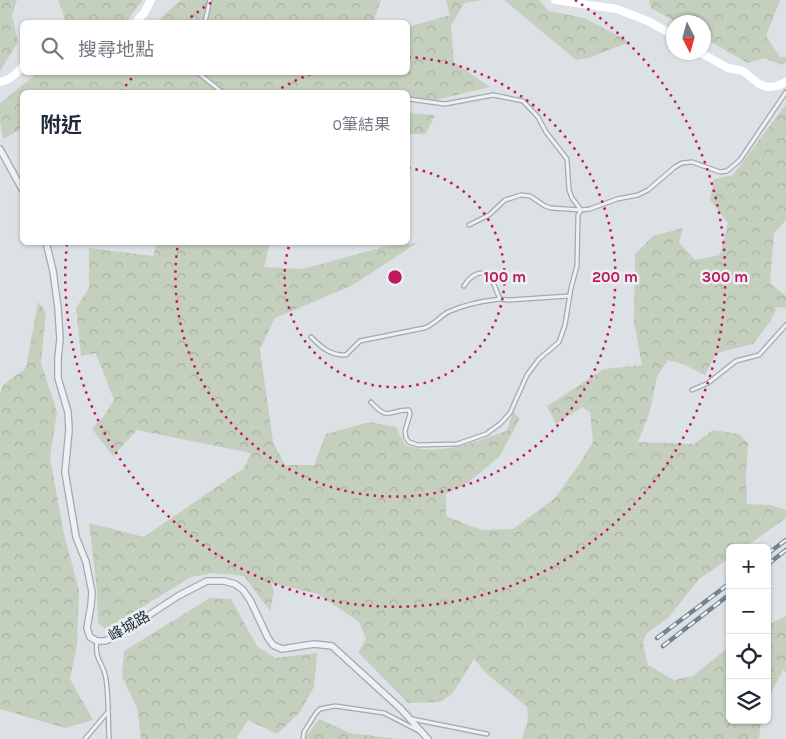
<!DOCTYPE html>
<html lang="zh-TW">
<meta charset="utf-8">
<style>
:root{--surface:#fff;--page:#f6f6f7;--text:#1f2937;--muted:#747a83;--line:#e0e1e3}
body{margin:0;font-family:Karla,"Noto Sans TC",sans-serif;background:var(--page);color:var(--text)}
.controls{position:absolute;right:15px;bottom:15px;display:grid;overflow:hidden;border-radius:8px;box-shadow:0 1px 4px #0004}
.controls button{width:45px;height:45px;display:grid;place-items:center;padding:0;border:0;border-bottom:1px solid var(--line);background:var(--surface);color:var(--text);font:25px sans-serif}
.compass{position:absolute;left:666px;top:15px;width:45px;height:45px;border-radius:50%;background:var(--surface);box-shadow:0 1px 4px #0004;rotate:174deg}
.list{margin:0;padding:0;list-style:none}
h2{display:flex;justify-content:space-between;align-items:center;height:65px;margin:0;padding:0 20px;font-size:21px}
h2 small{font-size:16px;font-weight:400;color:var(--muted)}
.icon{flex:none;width:28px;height:28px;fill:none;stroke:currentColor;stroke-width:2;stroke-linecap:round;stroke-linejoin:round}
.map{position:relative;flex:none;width:786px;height:739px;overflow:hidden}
.search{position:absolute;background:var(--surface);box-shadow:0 1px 4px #0004;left:20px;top:20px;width:390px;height:55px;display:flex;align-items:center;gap:12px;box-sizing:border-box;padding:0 18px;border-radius:8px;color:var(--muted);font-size:19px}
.panel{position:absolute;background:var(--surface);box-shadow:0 1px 4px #0004;left:20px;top:90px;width:390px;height:155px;border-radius:8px}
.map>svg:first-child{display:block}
.forest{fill:url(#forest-crowns)}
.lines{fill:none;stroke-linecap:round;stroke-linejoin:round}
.lane-casing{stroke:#a2a9af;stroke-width:5.5}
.street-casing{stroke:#a2a9af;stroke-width:8}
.lane{stroke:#eef1f4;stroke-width:3}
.street{stroke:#eef1f4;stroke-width:5.5}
.secondary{stroke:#fff;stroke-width:8}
.rail-casing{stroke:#76838f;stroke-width:4.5}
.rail{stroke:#ebf0f4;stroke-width:2.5;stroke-dasharray:8;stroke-linecap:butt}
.ring{fill:none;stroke:#c2185b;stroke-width:2.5;stroke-dasharray:2.5 5}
.labels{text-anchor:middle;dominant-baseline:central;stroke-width:5;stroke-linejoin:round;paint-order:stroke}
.street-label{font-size:15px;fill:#26313b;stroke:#ebf0f4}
.centre{fill:#c2185b;stroke:#ebf0f4;stroke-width:2.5}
.ring-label{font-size:15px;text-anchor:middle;font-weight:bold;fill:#c2185b;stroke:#ebf0f4;stroke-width:5;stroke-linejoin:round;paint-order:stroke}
</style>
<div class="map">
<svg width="786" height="739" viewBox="0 0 786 739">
<defs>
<pattern id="forest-crowns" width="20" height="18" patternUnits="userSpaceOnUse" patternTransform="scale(1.25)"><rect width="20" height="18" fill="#c5cfbd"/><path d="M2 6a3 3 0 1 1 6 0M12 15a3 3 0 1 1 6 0" fill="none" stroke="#a9b2a3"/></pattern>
</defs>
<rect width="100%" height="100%" fill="#dce1e6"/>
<g class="forest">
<polygon points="0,0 17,0 12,15 18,42 0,71"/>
<polygon points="58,0 143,0 126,22 66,22"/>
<polygon points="181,0 381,0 373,22 156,22"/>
<polygon points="446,0 483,0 464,3 451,26 454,62 490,87 427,102 408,100 408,92 22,92 22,129 3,139 0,121 0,103 38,73 408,72 408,26 412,26 450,15"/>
<polygon points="504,0 539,0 549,11 584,18 630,42 588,58 576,60"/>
<polygon points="649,0 780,0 766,36 780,57 786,57 786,62 782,65 764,58 748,63 704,38 704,22 676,22 651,8"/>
<path d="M 786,104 L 786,220 L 774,233 L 770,283 L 786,296 L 786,308 L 777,307 L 770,322 L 753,344 L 716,353 L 705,375 L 683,364 L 668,360 L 657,376 L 650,411 L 638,442 L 694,444 L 713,430 L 739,434 L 748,443 L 746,474 L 747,504 L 771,505 L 786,510 L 786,518 L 744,548 L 730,548 L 730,558 L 699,579 L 669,617 L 646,634 L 643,643 L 648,665 L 674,680 L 693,676 L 730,646 L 730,720 L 761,720 L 759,739 L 522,739 L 528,720 L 527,707 L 486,673 L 474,659 L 452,694 L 440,702 L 408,703 L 358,652 L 366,639 L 359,622 L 318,594 L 271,583 L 274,591 L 270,611 L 244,576 L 213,573 L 191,577 L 106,629 L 98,623 L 97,590 L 89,523 L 144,537 L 244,468 L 251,453 L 137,430 L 113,456 L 92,429 L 104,416 L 114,400 L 96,353 L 81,356 L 76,308 L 89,288 L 89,248 L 153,256 L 157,243 L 270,243 L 264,267 L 303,269 L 387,246 L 417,243 L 353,285 L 275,318 L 260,349 L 273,442 L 285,465 L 314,465 L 326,434 L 370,422 L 396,427 L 405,445 C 441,457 472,442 507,431 L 513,412 L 520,418 L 500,456 L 465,485 L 446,494 L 446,516 L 481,530 L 513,529 L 554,499 L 578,466 L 593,442 L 590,412 L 582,407 L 556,424 L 547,406 L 604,369 L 642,365 L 634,322 L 635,254 L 653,236 L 683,228 L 679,242 L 695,260 L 720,255 L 728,223 L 710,200 L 714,179 L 733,175 Z"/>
<polygon points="408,113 435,115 426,134 408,134"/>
<polygon points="38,302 46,312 41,363 57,412 50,458 64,534 79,590 77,645 70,679 93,720 65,728 0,709 0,394 3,385 26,368"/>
<polygon points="210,598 231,599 257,646 275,658 317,653 314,687 300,712 277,734 248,720 236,739 141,739 137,707 122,677 124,651"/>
<polygon points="786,616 786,672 783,670 767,700 767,625"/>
<polygon points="319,719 350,733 397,739 304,739"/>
</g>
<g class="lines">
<defs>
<g id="lane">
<polyline points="205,22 210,0"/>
<polyline points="197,72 222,92"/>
<polyline points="408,99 445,104 493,95 523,101 538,117 546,132 567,159 569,190 572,198 581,210 551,208 545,206 530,196 521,195 505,200 489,215 469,225"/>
<path d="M 464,286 C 470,276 483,266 492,280 C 495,286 497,293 500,299 L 509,300 L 569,296"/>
<path d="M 311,337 C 321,347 331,356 346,355 L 360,341 L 424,328 C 434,325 439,317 448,312 C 463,305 483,301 500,299"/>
<polyline points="692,390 708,383 736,361 759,355 786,325"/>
<path d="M 371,402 C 389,422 387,410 409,410 L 410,414 L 405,431 L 406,438 L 409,442 L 418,445 L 457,444 L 486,434 L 500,424 L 510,413 L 527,375 L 539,359 L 559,342 L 565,325 L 571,288 L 577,266 L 578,215 L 581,210 L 590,209 L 617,199 L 638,195 L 648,190 L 675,167 L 682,163 L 692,162 L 720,172 L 727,171 L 740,160 L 786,92"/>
<path d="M 97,641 C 94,661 104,663 106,679 C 109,699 108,719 109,739"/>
<polyline points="412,719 487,734"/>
<polyline points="85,739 107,713"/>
<polyline points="303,739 304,732 316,713 320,709 335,706 384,713 419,731"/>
</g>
<g id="street">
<polyline points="0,149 22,189"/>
<polyline points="46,242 53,271 58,308 60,339 58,358 58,378 68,412 69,430 65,472 76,537 86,562 92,592 91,605 87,628 90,637 97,641 105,641 117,636 178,596 207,581 224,581 235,584 243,590 250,600 268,638 273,645 282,649 314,644 332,646 401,709 428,739"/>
</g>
</defs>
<use href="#lane" class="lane-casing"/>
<use href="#street" class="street-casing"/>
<use href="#lane" class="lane"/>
<use href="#street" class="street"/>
<g class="secondary">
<polyline points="555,0 617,9 650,22 674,36"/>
<polyline points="136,22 144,13 151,0"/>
<polyline points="699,52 728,68 743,71 759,84 767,87 777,86 786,82"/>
<path d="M 0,82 C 10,80 16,74 22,67"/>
</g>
<defs>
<g id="rail">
<polyline points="767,554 786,540"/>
<polyline points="767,565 786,550"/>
<polyline points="657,638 730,583"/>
<polyline points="663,646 730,594"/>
</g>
</defs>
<use href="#rail" class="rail-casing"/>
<use href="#rail" class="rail"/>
</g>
<g class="ring">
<path d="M408 168A110 110 0 1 1 290 243"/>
<path d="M275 92A220 220 0 0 1 313 73M408 57A220 220 0 1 1 178 243"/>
<path d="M121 92A330 330 0 0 1 135 74M185 22A330 330 0 0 1 215 0M575 0A330 330 0 1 1 67 243"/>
</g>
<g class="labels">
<g class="street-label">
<text transform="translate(129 626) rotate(-30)">峰城路</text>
</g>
</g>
<circle cx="395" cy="277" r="8" class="centre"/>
<g class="ring-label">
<text x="505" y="282">100 m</text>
<text x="615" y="282">200 m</text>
<text x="725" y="282">300 m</text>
</g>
</svg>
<div class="controls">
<button>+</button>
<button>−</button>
<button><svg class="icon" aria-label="locate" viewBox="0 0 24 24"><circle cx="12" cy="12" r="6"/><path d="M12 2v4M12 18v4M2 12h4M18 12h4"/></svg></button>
<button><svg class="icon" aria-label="layers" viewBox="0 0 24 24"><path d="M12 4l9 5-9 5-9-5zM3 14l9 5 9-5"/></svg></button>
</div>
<svg class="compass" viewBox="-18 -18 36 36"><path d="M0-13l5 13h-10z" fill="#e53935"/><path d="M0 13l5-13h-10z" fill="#747a83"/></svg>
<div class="search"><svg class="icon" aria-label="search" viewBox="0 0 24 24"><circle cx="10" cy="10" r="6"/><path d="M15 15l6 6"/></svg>搜尋地點</div>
<section class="panel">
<h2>附近<small>0筆結果</small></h2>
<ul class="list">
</ul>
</section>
</div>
